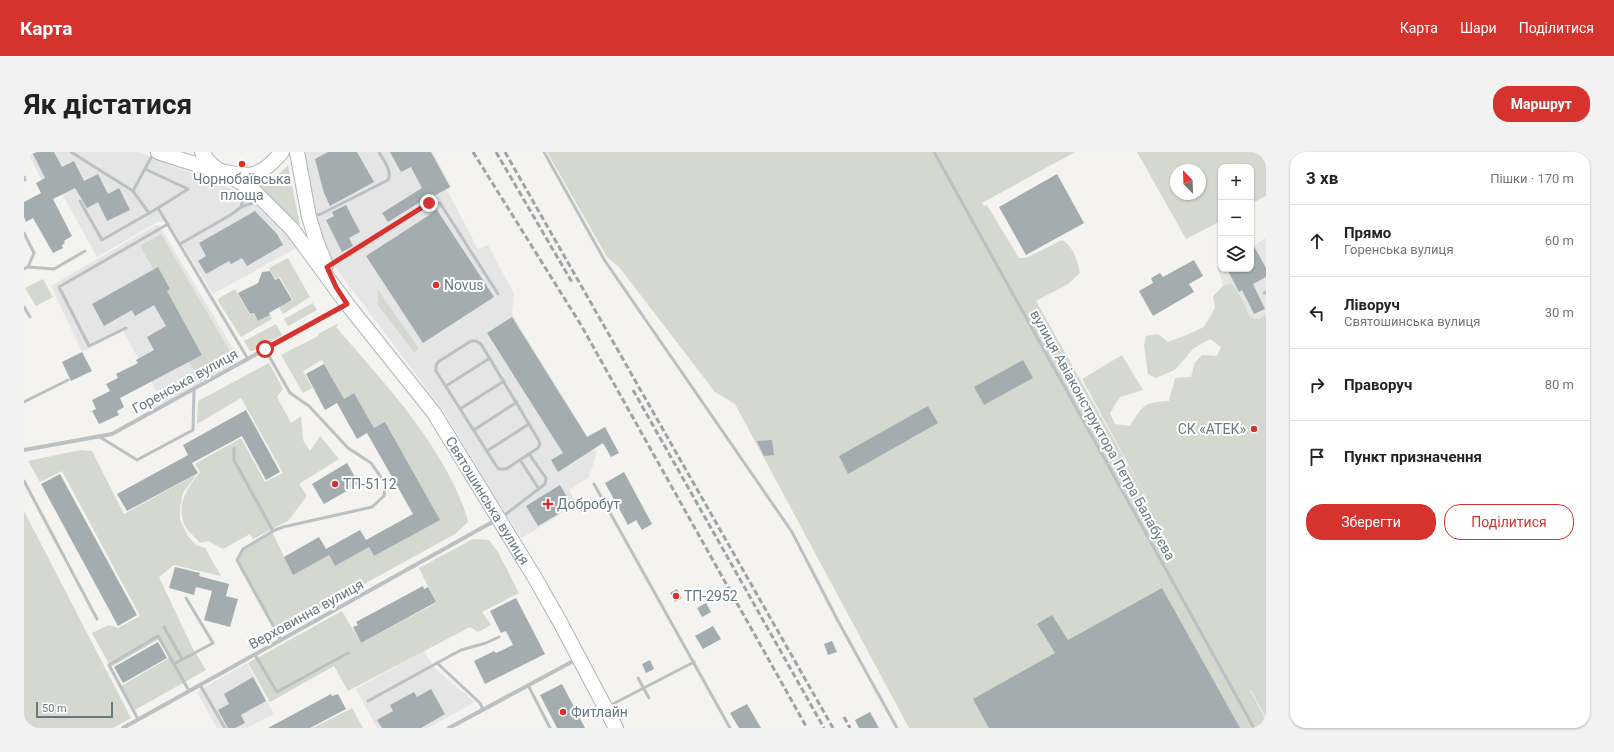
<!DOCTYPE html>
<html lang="uk">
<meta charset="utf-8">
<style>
:root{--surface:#fff;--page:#f2f2f2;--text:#222;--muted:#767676;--line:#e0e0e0;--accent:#d6322e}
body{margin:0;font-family:Roboto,sans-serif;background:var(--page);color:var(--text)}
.controls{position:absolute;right:12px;top:12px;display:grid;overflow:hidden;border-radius:8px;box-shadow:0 1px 3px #0004}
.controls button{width:36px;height:36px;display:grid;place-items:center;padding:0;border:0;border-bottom:1px solid var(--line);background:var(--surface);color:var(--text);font:20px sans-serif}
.compass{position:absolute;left:1146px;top:12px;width:36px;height:36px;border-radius:50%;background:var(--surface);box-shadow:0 1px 3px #0004;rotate:337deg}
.scale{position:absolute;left:12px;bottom:10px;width:77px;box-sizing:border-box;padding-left:4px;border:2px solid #65797f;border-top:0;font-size:11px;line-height:14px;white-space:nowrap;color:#65797f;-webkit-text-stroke:3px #fff;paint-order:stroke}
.stop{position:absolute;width:12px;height:12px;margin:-9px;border:3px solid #d6322e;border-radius:50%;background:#fff}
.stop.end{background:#d6322e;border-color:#fff;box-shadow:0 1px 4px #0008}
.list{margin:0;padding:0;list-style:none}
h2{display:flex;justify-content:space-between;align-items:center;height:52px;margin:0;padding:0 16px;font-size:17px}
h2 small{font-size:13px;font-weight:400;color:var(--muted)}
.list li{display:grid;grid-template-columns:26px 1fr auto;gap:12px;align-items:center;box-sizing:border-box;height:72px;padding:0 16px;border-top:1px solid var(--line)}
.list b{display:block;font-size:15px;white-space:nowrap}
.list p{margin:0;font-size:13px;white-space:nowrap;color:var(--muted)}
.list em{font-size:13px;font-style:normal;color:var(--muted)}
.actions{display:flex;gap:8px;padding:12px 16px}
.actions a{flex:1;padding:9px 0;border:1px solid var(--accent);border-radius:16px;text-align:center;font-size:14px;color:var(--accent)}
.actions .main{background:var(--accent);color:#fff}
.icon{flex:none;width:22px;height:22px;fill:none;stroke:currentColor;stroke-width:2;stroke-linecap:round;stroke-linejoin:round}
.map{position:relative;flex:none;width:1242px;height:576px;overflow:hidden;border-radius:16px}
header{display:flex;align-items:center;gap:24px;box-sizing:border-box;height:56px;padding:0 20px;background:var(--accent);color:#fff}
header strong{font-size:19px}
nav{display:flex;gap:22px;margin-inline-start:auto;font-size:14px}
.intro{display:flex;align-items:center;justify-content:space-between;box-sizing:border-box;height:96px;padding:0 24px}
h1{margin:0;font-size:28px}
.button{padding:10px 18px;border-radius:16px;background:var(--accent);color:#fff;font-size:14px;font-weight:700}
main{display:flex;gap:24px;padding:0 24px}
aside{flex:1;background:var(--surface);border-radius:16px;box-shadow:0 1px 3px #0004}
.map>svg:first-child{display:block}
.built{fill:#e4e5e4}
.green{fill:#d4d8cf;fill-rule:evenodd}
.building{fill:#a3adaf}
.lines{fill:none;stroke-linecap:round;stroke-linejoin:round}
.secondary-casing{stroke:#adb5b7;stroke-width:16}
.lane{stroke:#bbc0c2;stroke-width:3}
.street{stroke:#bbc0c2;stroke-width:4}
.secondary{stroke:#fff;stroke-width:14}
.rail{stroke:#9ba4a6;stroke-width:3;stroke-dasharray:6 3;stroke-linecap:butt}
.route{stroke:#d6322e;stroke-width:5}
.poi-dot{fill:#d6322e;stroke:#fff;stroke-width:1.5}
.labels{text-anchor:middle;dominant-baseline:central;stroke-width:4;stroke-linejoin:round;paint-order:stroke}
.poi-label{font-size:14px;fill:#65797f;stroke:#fff;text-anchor:start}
.street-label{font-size:14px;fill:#65797f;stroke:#fff}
</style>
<header>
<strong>Карта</strong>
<nav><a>Карта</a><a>Шари</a><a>Поділитися</a></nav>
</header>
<div class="intro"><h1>Як дістатися</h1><a class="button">Маршрут</a></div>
<main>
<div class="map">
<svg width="1242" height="576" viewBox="0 0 1242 576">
<rect width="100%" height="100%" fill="#f4f3f0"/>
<g class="built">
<polygon points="3,0 115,0 217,41 235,53 249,66 274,95 189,142 144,69 133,70 73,105 37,40 26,44"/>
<polygon points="276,0 409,0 427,35 423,38 454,97 464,93 490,142 488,162 573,300 565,325 545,338 553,352 498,386 470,344 419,258 314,119 297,87"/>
<polygon points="132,73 135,73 213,203 209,212 139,251 99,179 58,200 27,134"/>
<polygon points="1242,86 1242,192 1206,154 1193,115 1197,112 1197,117 1227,117 1227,95"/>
<polygon points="400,499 411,517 451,550 404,576 353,576 332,537"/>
<polygon points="223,511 250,562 223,576 193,576 173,540"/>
</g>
<g class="green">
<path d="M 523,0 L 1051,0 L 958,51 L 960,54 L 963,53 L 995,106 L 1002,106 L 1038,88 C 1050,95 1053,108 1056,121 L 1044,132 L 1012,149 L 1125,350 L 1058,227 L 1098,203 L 1119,238 L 1096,245 L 1086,261 L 1091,272 L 1106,274 C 1119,253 1120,250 1145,249 L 1151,226 L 1167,225 L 1171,210 L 1178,203 L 1193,204 L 1197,195 L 1186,187 L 1169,197 L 1151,218 L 1132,226 L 1124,222 L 1120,194 L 1122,184 L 1134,182 L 1144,190 L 1160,184 L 1180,175 L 1191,156 L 1189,144 L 1200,133 L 1208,132 L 1219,148 L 1226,166 L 1235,167 L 1242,163 L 1242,566 L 1227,538 L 1226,538 L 1242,568 L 1242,576 L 885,576 L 711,252 L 691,240 L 595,115 L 583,105 Z"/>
<path d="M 1113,0 L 1242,0 L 1242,44 L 1227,52 L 1227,15 L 1197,15 L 1197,69 L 1162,87 ZM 1152,18 L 1176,18 L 1176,42 L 1152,42 Z"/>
<polygon points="264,13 276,73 232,35 255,22"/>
<polygon points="137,82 205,198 206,204 204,208 174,225 165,210 178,203 143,139 146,137 134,116 130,118 116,94"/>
<polygon points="264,106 286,145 259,162 255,155 269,148 256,125 251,127 245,116"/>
<polygon points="19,127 29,145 12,154 1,136"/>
<polygon points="211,137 226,163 229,161 234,169 246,163 248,167 217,185 194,149 195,146"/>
<polygon points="354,138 395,197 390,200 354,153"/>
<polygon points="289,151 293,158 264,174 260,167"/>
<path d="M 315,171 L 312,175 C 354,224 400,272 429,331 C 435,344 441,356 444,370 L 431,382 L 253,480 L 213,408 L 219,397 L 248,380 L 269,422 L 305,403 L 311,414 L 345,395 L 350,404 L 415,368 L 350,276 L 330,241 L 320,247 L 298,208 L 279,219 L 288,236 L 279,241 L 257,203 L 294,184 L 294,182 Z"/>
<polygon points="252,172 258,183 229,199 226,199 220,189"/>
<path d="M 245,211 L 259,237 L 253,245 L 267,271 L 277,264 L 279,288 L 286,299 L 296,284 L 315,307 L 275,332 L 283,344 L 264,369 L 229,387 L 226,382 L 199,397 L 184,389 L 176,391 C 171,385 160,376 159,369 C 153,349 165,335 176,320 L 171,312 L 217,286 L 241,330 L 259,321 L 217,246 L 173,272 L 174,249 Z"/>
<polygon points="56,298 68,299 100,362 173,322 159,341 156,355 156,368 164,384 172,393 181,396 197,424 150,413 135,425 168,495 182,518 111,558 97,534 145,506 135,487 87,515 68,481 85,473 94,476 116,464 38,319 16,330 4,309"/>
<polygon points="0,359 107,566 89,576 0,576"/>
<polygon points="449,387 465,388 474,400 495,441 458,460 467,473 454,480 446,475 324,539 310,514 246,550 224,511 318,459 337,491 412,451 395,416"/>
<polygon points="328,556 339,576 289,576"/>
</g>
<g class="building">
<polygon points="8,0 30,0 38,15 50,9 60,29 74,22 84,42 95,36 106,58 83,69 74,50 63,56 51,36 29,47 48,84 40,89 41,91 38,93 39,96 29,101 9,66 2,70 0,65 0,50 17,41 12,31 21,26"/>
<polygon points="304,0 333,0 350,30 306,54 300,41 291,7"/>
<polygon points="366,0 407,0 426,35 410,44 409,42 364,70 358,61 398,36 387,15 377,20"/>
<polygon points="1033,22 1060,71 1002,103 975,55"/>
<polygon points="322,53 336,80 325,86 329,94 318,100 302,68 310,64 308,60"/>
<polygon points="413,58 470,145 399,191 342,104"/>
<polygon points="231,59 253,82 259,93 223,114 218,106 207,112 205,109 182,122 174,109 182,104 175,91"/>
<polygon points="1227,89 1242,116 1242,125 1229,132 1241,157 1230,162 1218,138 1215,140 1203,117 1227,117"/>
<polygon points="1170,108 1179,124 1165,132 1170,140 1129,164 1115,139 1129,131 1127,126 1136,121 1139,125"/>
<polygon points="134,115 146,137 143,139 178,203 96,246 100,255 93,259 95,263 75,272 68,259 72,257 68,248 86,239 82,232 94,226 92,222 114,211 112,208 130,198 123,185 142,174 130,153 111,164 108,158 80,174 68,152"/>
<polygon points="246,119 251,128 255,126 268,148 245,161 246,163 234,169 230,161 226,162 214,141 234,131 238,120"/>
<polygon points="488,165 563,285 581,275 595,301 587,305 579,291 534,320 527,308 539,301 463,181"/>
<polygon points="58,200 68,219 47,229 38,210"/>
<polygon points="999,208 1009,226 960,253 950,235"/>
<polygon points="300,212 320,247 330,241 350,276 361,270 416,368 350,404 345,395 311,414 305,403 269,423 260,405 295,385 302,397 336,378 342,388 389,362 343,281 333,287 313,251 301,258 282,222"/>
<polygon points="904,254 914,271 824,322 815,304"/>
<polygon points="222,258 256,320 242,328 218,284 168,311 174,321 103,359 93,342 164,303 159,293"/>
<polygon points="748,288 750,303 740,304 733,289"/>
<polygon points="323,311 335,332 300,352 288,332"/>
<polygon points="600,320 628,372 618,378 612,368 604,373 581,331"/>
<polygon points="36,322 113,463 94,474 17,332"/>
<polygon points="536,333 546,350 534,358 536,361 514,374 502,354"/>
<polygon points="151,415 176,421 175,424 205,432 202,444 214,447 206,475 180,468 188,439 172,435 170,443 145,436"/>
<polygon points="399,434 400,437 404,435 412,450 337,491 329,475 334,473 332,470"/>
<polygon points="1138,436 1216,576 965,576 949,547 1031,501 1013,472 1028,463 1044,488"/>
<polygon points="653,437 658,446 651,450 646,441"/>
<polygon points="492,446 521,502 461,532 450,509 470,499 472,501 489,493 482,479 477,481 466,459"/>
<polygon points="682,451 687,460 678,465 673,456"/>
<polygon points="689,474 697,487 679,497 671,484"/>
<polygon points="808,489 813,500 804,503 800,492"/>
<polygon points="134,490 143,506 99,531 90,515"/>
<polygon points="626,508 630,517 622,521 618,512"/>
<polygon points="229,525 242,549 217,563 221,571 211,576 204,576 194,558 205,552 200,542"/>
<polygon points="538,532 561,576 533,576 516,543"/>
<polygon points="407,537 421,562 397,576 358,576 353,568 369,559 366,553 390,540 393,545"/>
<polygon points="307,542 308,544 314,542 322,557 286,576 244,576"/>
<polygon points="723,552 737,576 715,576 706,561"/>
<polygon points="846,560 855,576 835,576 831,568"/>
</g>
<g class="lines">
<defs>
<g id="secondary">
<path d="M 134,0 C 153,6 211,27 229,22 C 241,19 250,9 258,0"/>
<path id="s1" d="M 178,0 L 184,9 L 194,18 L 227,36 L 268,77 L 323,152 L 410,261 L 511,426 L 536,470 L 592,576"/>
<polyline points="273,0 285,65 292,88 302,113"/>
</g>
</defs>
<use href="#secondary" class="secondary-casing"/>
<g class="lane">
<polyline points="47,0 109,39 125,61"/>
<polyline points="520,0 581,109 768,380 814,469 873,576"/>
<polyline points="910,0 1230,576"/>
<polyline points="121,17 164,37"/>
<polyline points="0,25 1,28"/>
<polyline points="109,39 129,2"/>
<polyline points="56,49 78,88 134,56 164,37"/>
<polyline points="217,55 219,47 219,37"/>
<polyline points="134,56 224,207"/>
<path d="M 289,64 L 297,62 L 364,28 C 369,20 359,8 355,0"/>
<polyline points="0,81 10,101 4,115 0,117"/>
<polyline points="156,92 208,62 217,55 235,49"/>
<polyline points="306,113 405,51 416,51 474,142"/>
<polyline points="4,115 30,117 61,99"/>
<polyline points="1240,141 1242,140"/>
<polyline points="0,155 6,165"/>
<polyline points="102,176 65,194 35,135 144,72"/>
<polygon points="447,189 452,189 457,192 514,287 516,292 514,296 482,317 475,317 473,315 412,219 412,214 414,210"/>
<polyline points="241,197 266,241 285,254 324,296 347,311 361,331 360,344 348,355 259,375 249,379"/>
<polyline points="422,234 466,206"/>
<polyline points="0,250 44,228"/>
<polyline points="436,257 480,229"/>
<polyline points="450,278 493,250"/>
<polyline points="76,285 113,308 169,278 170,237"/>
<polyline points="210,296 210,308 249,379 219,397 213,408 257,488"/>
<polyline points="463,299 505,272"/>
<polyline points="496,308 515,337"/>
<polyline points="0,329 73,467"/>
<polyline points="570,332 706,576"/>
<polyline points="478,365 521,332 522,326 505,302"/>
<polyline points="162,446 189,491 150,512 165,539"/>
<polyline points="140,475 158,507"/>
<polyline points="231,503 253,540 324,501"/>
<polyline points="614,526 625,546"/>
<polyline points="176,533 201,576"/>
<polyline points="504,533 526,576"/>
<polyline points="344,549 413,511"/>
<polyline points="585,554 670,510"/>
<polyline points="459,558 456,551 413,511 437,498 462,491 475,485"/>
<polyline points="114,567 85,513 134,484 150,512"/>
</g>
<g class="street">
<polyline points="0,298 88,282 321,153"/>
<polyline points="99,576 472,368"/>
<polyline points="425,576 553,507"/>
</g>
<use href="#secondary" class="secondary"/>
<g class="rail">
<polyline points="449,0 557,173 783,576"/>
<polyline points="472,0 549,132"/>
<polyline points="481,0 809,576"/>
<polyline points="609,238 800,576"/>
<polyline points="820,565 826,576"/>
</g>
</g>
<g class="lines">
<polyline class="route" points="241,197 323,152 312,135 303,115 405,51"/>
</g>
<g class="poi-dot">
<circle cx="218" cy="12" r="4"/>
<circle cx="412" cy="133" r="4"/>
<circle cx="1230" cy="277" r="4"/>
<circle cx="311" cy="332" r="4"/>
<path d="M522 346h4v4h4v4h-4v4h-4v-4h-4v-4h4z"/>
<circle cx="652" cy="444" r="4"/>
<circle cx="539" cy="560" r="4"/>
</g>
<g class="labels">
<g class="poi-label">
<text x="218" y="27" text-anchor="middle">Чорнобаївська<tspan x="218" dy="16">площа</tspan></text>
<text x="420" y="133">Novus</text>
<text x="1222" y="277" text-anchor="end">СК «АТЕК»</text>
<text x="319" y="332">ТП-5112</text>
<text x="533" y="352">Добробут</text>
<text x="660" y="444">ТП-2952</text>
<text x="547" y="560">Фитлайн</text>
</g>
<g class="street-label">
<text transform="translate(161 229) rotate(-29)">Горенська вулиця</text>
<text transform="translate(1079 283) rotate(61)">вулиця Авіаконструктора Петра Балабуєва</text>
<text stroke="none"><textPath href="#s1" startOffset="455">Святошинська вулиця</textPath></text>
<text transform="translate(282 462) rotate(-29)">Верховинна вулиця</text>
</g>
</g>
</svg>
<div class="controls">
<button>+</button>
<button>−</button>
<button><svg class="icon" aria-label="layers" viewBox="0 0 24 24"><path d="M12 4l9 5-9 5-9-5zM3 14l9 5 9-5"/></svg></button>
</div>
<svg class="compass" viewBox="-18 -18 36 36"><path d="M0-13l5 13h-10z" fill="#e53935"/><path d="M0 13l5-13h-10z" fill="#767676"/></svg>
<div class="scale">50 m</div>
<div class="stop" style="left:241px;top:197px"></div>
<div class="stop end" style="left:405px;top:51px"></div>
</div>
<aside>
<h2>3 хв<small>Пішки · 170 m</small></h2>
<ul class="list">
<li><svg class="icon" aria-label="ahead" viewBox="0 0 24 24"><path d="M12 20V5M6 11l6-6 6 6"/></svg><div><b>Прямо</b><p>Горенська вулиця</p></div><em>60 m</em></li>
<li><svg class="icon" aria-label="left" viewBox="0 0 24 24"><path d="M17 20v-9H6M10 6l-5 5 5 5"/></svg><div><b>Ліворуч</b><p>Святошинська вулиця</p></div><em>30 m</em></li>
<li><svg class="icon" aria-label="right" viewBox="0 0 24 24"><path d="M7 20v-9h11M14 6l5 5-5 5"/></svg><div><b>Праворуч</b></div><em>80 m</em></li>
<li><svg class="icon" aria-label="arrive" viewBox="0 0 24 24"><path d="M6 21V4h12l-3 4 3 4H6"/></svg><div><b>Пункт призначення</b></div></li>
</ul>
<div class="actions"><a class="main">Зберегти</a><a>Поділитися</a></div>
</aside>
</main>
